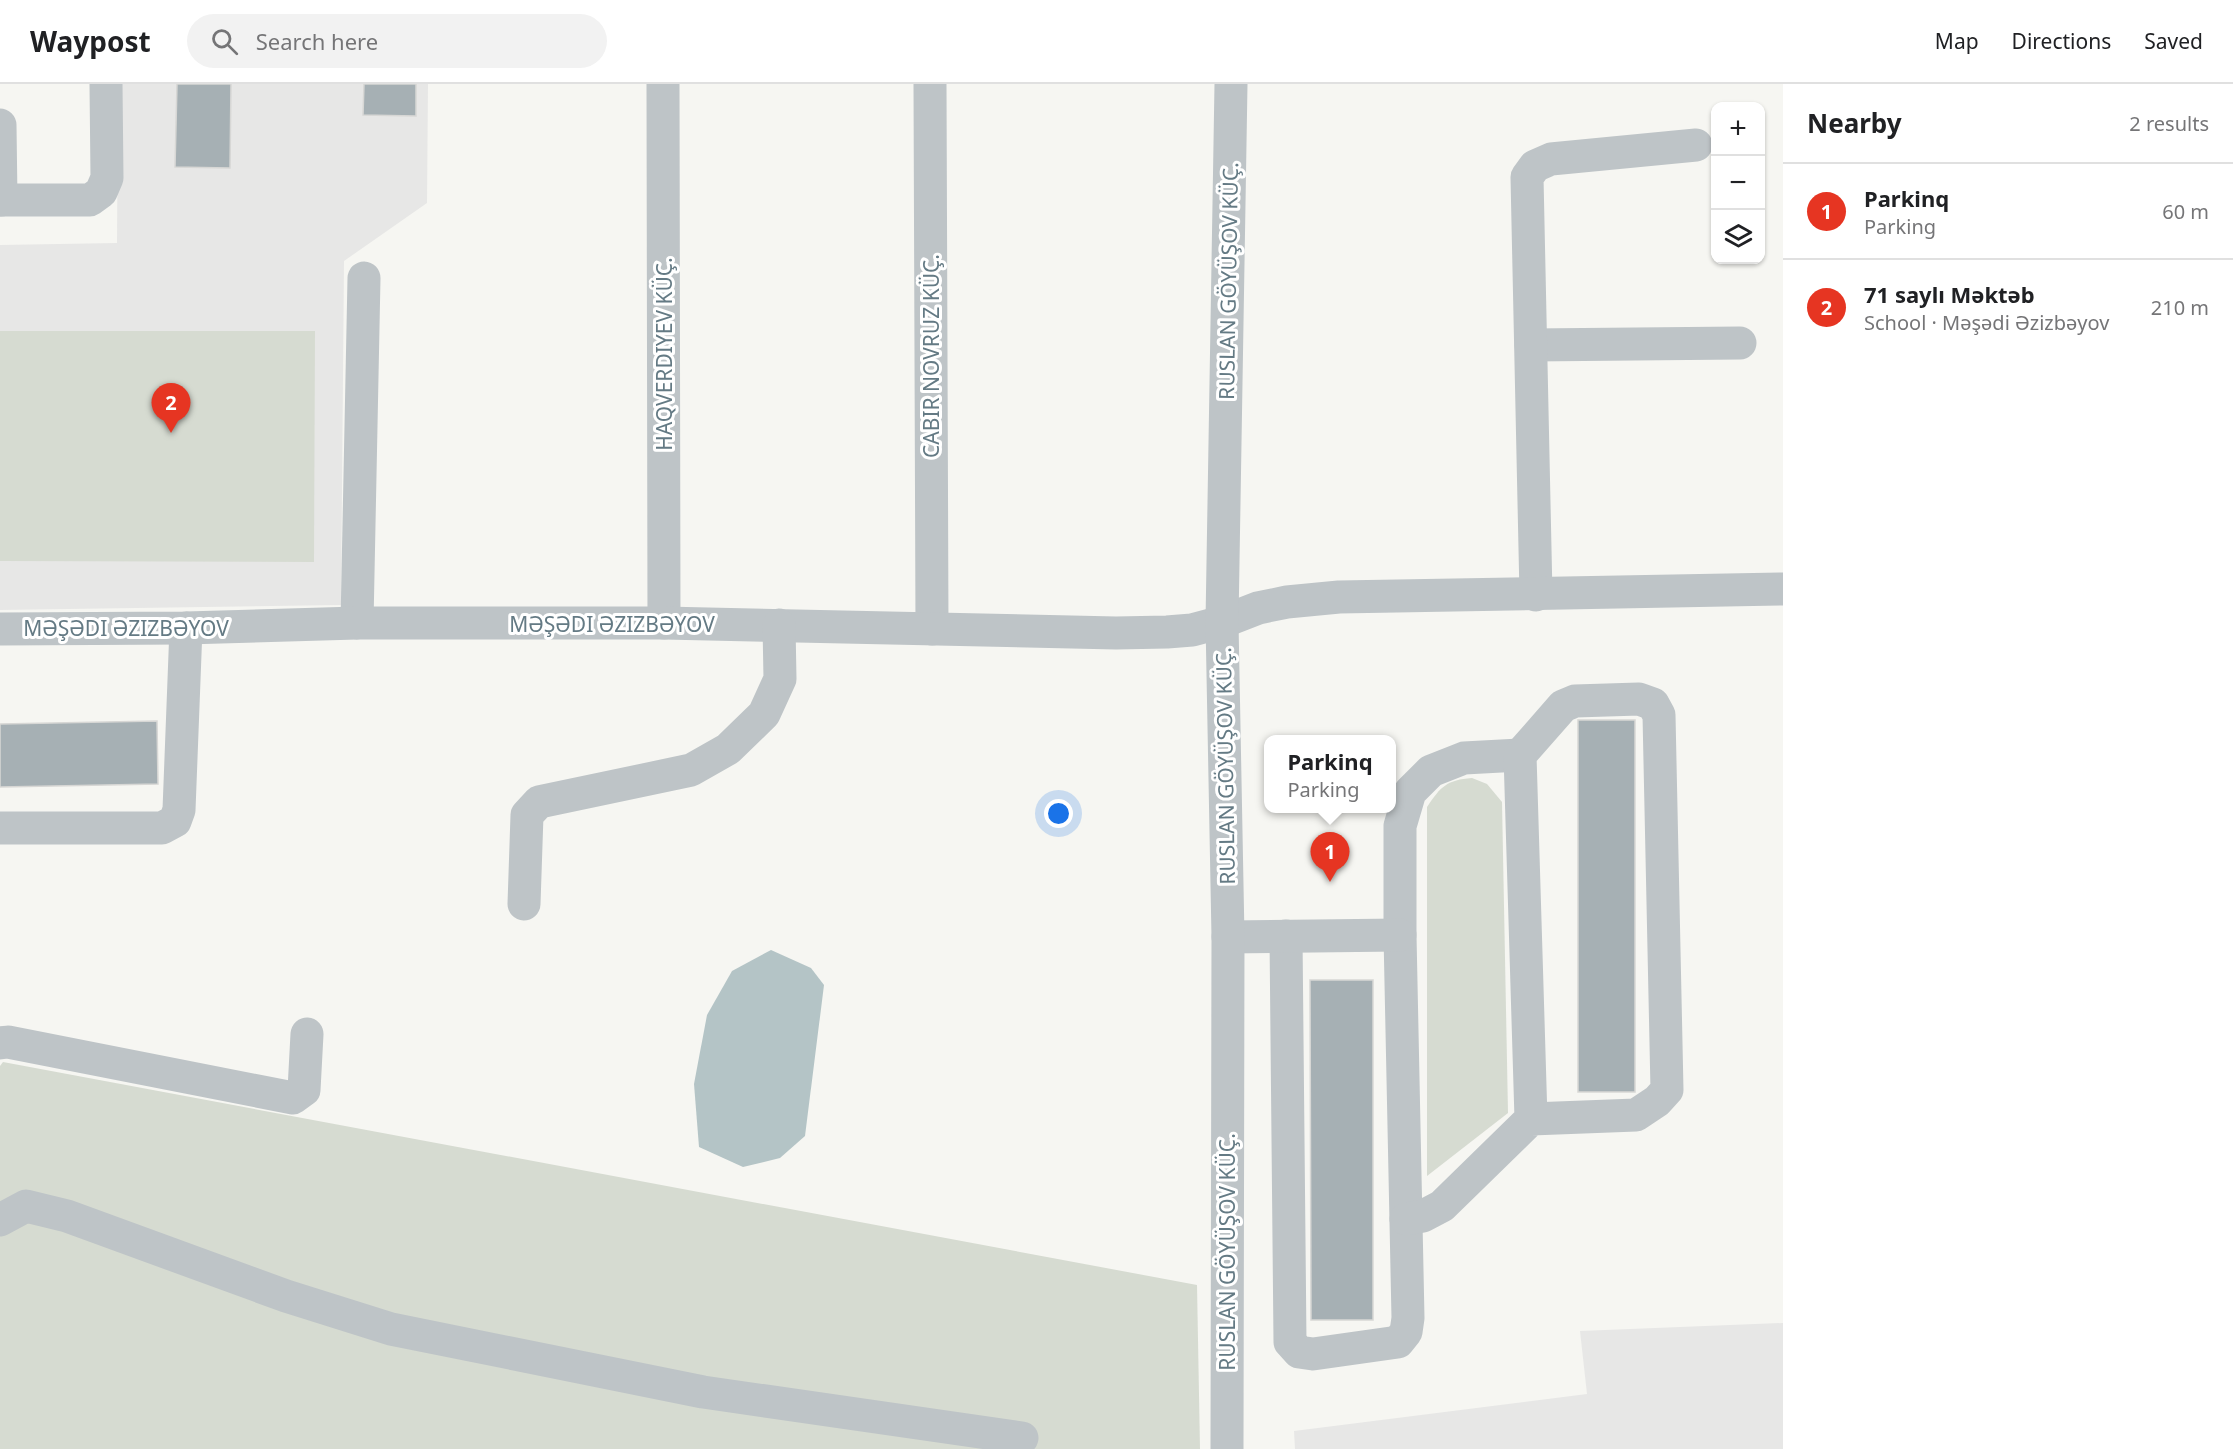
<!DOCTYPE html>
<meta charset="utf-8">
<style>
:root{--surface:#fff;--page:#f2f2f2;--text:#202124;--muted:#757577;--line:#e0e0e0;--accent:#e63522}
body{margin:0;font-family:"Noto Sans",sans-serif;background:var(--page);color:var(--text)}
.controls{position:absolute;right:18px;top:18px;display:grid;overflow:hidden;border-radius:12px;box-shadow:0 2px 4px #0004}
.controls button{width:54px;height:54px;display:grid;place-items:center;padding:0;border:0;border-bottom:2px solid var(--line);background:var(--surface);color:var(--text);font:30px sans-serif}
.you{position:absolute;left:1059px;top:730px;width:21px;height:21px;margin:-15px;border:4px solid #fff;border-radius:50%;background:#1a73e8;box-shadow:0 0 0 9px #1a73e833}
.badge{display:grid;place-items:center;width:39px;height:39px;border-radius:50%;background:var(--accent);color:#fff;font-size:20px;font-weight:700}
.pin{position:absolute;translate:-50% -50px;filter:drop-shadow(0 2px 3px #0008)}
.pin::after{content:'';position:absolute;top:32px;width:21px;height:18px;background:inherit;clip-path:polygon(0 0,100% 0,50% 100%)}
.popup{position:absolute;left:1264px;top:651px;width:132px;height:78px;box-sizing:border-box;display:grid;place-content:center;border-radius:12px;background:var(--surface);filter:drop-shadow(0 2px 4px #0005);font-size:20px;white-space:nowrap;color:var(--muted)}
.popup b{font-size:22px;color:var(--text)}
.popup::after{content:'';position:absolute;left:50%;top:100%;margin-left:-12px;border:12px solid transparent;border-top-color:var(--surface)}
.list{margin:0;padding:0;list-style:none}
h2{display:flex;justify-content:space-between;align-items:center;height:78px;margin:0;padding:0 24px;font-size:26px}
h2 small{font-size:20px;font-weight:400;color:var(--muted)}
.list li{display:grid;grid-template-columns:39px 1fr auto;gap:18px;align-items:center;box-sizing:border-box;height:96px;padding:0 24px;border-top:2px solid var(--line)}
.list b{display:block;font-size:22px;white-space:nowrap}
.list p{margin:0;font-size:20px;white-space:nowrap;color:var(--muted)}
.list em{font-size:20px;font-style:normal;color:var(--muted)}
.icon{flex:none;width:33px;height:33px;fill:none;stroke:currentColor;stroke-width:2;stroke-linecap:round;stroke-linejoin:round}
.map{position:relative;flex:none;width:1783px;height:1365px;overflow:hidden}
header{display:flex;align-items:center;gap:36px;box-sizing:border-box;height:84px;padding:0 30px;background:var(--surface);border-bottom:2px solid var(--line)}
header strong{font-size:28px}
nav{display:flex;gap:33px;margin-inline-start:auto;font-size:21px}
.search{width:420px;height:54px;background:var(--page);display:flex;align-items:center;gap:15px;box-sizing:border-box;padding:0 21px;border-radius:33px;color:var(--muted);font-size:22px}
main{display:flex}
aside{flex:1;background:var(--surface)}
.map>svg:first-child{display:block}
.built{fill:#e7e7e6}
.green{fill:#d6dbd1}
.water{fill:#b4c4c6}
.building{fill:#a6b0b4;stroke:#d7d7d5;stroke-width:1.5}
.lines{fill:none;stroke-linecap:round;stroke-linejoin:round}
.minor{stroke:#bec4c7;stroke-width:33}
.labels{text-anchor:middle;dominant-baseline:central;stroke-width:6;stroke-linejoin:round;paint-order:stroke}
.street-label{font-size:21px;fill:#647a84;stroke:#fff}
</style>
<header>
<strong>Waypost</strong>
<div class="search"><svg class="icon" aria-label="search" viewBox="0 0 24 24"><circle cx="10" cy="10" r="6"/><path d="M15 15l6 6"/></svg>Search here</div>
<nav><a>Map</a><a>Directions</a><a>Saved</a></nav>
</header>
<main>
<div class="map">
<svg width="1783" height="1365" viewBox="0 0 1783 1365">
<rect width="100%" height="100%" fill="#f6f6f2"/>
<g class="built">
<polygon points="118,0 428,0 427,119 344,177 341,521 0,526 0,161 117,159"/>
<polygon points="1783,1239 1783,1365 1295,1365 1294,1347 1587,1310 1580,1247"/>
</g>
<g class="green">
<polygon points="0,247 315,247 314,478 0,477"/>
<path d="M 1472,694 L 1487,700 L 1502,718 L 1508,1029 L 1427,1092 L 1427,723 C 1441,702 1447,696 1472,694 Z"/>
<polygon points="3,978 1197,1201 1200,1365 0,1365 0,982"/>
</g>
<polygon class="water" points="771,866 811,884 824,901 805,1052 780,1074 743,1083 699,1063 694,1000 707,931 732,887"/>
<g class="building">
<polygon points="177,0 231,0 230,84 175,83"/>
<polygon points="364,0 416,0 416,32 363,31"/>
<rect x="1578" y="636" width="57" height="372"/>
<polygon points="157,637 158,700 0,703 0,640"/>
<polygon points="1310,896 1373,896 1373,1236 1311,1236"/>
</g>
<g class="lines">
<g class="minor">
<polyline points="663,0 664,539"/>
<polyline points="930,0 932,545"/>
<polyline points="0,41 1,116"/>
<polyline points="0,116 90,116 101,108 107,94 106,0"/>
<polyline points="1531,261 1740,259"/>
<polyline points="1536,511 1527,93 1535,82 1551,75 1696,61"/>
<polyline points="357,539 364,194"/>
<polyline points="0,545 186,544 357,539 664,539 1116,549 1167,548 1192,546 1222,538 1258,524 1287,518 1339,513 1783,505"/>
<polyline points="0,744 162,744 175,737 179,726 186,544"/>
<polyline points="524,820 527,731 539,718 691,686 728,665 764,630 780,595 779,541"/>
<polyline points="1286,852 1290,1258 1299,1268 1313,1270 1398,1258 1406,1248 1408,1234 1400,851 1400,742 1410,708 1431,687 1464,674 1520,671"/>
<polyline points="1228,853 1400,851"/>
<polyline points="0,959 8,958 293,1014 304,1006 307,950"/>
<polyline points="1406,1135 1423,1132 1442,1122 1531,1035 1636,1031 1657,1017 1667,1006 1659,631 1653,620 1639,615 1575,617 1563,622 1520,671 1531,1035"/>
<polyline points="0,1136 26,1122 67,1132 286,1212 391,1245 703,1308 1022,1354"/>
<polyline points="1227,1365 1228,853 1222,538 1231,0"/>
</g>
</g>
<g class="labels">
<g class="street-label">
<text transform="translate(1228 197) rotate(-89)">RUSLAN GÖYÜŞOV KÜÇ.</text>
<text transform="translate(664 270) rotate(-90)">HAQVERDIYEV KÜÇ.</text>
<text transform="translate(931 272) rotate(-90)">CABIR NOVRUZ KÜÇ.</text>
<text x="612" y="540">MƏŞƏDI ƏZIZBƏYOV</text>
<text x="126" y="544">MƏŞƏDI ƏZIZBƏYOV</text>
<text transform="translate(1225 682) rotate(-91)">RUSLAN GÖYÜŞOV KÜÇ.</text>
<text transform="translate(1227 1168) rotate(-90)">RUSLAN GÖYÜŞOV KÜÇ.</text>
</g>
</g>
</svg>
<div class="controls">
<button>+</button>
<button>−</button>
<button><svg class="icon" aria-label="layers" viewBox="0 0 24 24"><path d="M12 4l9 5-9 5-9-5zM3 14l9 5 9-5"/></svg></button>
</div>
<div class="you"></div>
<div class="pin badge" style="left:1330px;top:798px">1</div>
<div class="popup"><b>Parkinq</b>Parking</div>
<div class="pin badge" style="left:171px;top:349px">2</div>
</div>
<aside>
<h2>Nearby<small>2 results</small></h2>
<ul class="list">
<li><span class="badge">1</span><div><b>Parkinq</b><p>Parking</p></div><em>60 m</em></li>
<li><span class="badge">2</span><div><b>71 saylı Məktəb</b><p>School · Məşədi Əzizbəyov</p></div><em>210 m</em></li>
</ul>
</aside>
</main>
